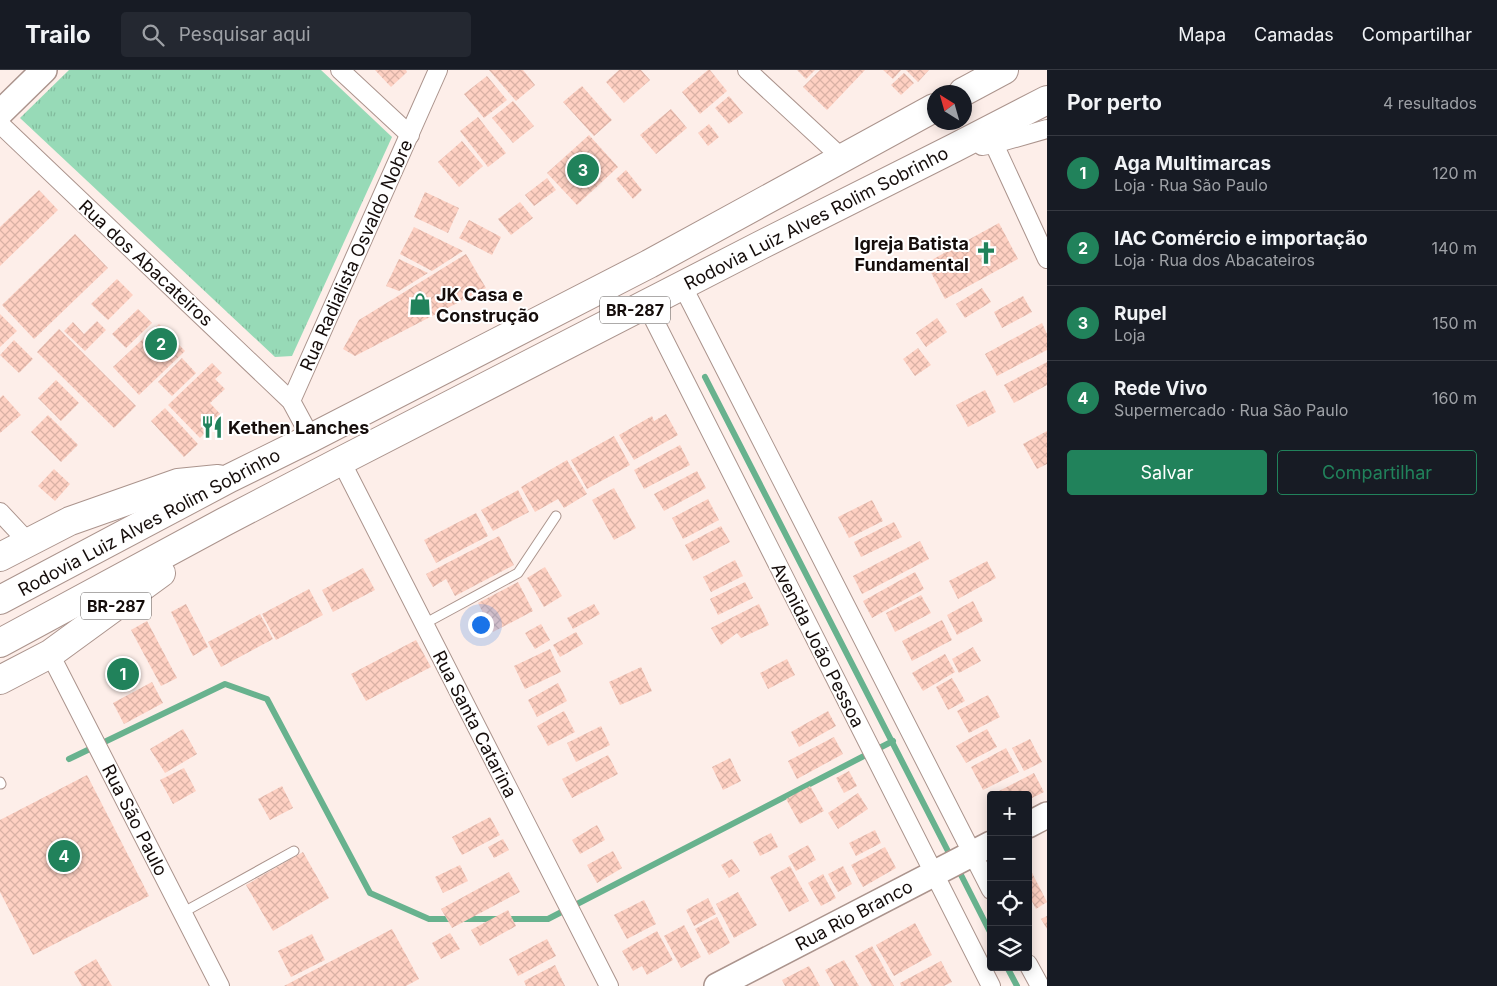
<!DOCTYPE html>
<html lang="pt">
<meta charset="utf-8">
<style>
:root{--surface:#171b24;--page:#242831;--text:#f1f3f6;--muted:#9ea1a6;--line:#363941;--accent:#21825b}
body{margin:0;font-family:Inter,sans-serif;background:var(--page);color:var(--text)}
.controls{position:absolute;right:15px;bottom:15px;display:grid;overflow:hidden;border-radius:5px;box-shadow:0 2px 12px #0003}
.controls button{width:45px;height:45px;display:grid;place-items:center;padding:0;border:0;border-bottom:1px solid var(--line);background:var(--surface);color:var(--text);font:25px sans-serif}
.compass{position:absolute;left:927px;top:15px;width:45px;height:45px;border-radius:50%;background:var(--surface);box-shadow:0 2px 12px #0003;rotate:323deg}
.you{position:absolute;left:480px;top:554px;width:18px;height:18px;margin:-12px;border:4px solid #fff;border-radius:50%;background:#1a73e8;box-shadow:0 0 0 8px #1a73e833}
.badge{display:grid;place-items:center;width:32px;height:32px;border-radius:50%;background:var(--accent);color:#fff;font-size:16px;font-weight:700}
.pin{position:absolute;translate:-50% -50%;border:2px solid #fff;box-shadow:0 1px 5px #0006}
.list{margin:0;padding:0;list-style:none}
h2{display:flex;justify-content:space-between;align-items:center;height:65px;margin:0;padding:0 20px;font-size:21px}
h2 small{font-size:16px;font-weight:400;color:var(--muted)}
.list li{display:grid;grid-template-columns:32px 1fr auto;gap:15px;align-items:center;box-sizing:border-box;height:75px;padding:0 20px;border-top:1px solid var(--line)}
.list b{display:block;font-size:19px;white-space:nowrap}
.list p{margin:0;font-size:16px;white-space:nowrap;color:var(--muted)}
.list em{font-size:16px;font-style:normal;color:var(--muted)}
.actions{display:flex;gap:10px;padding:15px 20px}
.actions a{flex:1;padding:11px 0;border:1px solid var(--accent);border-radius:5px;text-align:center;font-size:18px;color:var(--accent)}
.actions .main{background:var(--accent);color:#fff}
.icon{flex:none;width:28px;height:28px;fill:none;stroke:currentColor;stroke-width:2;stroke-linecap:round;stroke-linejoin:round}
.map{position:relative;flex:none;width:1047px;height:916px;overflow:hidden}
header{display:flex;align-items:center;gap:30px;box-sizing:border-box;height:70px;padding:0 25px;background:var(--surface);border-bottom:1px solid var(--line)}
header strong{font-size:24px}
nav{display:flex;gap:28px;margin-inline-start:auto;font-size:18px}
.search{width:350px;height:45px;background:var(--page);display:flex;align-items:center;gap:12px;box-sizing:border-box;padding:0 18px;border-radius:5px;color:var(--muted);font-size:19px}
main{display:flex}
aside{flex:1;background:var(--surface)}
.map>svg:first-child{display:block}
.grass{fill:url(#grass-tufts)}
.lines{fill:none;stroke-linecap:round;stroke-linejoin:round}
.stream{stroke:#68b28e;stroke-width:6}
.building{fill:url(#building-cross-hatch)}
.lane-casing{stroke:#ab948d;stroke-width:11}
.street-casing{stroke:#ab948d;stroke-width:20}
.secondary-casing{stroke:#ab948d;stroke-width:28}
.highway-casing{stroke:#ab948d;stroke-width:30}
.lane{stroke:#fff;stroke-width:9}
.street{stroke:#fff;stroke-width:18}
.secondary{stroke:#fff;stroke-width:25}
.highway{stroke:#fff;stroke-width:28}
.labels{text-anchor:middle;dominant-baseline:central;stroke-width:4;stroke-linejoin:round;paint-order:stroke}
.shield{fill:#fff;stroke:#5b5654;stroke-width:1}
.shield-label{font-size:16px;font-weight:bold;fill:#150d0b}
.street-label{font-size:18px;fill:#150d0b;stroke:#fff}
.poi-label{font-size:18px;font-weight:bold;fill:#150d0b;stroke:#fff;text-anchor:start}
</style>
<header>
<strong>Trailo</strong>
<div class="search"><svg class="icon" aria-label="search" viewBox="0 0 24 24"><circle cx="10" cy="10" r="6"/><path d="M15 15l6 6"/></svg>Pesquisar aqui</div>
<nav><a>Mapa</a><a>Camadas</a><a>Compartilhar</a></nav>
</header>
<main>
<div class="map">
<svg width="1047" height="916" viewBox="0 0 1047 916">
<defs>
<pattern id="grass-tufts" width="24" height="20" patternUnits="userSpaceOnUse" patternTransform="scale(1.25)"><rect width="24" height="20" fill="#97dab7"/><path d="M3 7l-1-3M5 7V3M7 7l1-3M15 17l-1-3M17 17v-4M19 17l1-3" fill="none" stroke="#81ba9c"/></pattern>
<pattern id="building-cross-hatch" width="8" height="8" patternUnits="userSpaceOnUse" patternTransform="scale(1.25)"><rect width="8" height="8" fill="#fed0c2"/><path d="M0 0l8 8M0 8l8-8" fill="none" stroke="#d9b1a5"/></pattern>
</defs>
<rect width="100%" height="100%" fill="#fdeee9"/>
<polygon class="grass" points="69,0 321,0 392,67 292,286 275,287 20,48"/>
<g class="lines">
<g class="stream">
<polyline points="705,307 952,789"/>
<polyline points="69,689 225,614 267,629 370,823 429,849 548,849 893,671"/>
<polyline points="957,797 991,864"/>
<polyline points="1007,897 1017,916"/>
</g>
</g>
<g class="building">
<polygon points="375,0 406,0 407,2 391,17"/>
<polygon points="489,0 523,0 535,15 516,31"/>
<polygon points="619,0 641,0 650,10 624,33 606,12"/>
<polygon points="708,0 710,0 727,21 700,44 682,22"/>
<polygon points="797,0 815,0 806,9"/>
<polygon points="820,0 865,0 827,40 803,17"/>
<polygon points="883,0 901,0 893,9"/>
<polygon points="906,0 929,0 918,12"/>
<polygon points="904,3 914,13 901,25 891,15"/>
<polygon points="487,6 507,30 484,48 464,24"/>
<polygon points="582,16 612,50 594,66 563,32"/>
<polygon points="729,26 743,43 729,54 715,38"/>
<polygon points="513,31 534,56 513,73 492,48"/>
<polygon points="671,39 687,58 656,84 640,65"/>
<polygon points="478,47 506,83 488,97 460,61"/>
<polygon points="709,54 719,67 708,76 698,63"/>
<polygon points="589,65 618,97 577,135 547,103"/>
<polygon points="462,71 483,96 459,117 438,92"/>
<polygon points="626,100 642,120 633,129 616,109"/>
<polygon points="547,108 556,120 534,136 525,125"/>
<polygon points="39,120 58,140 0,196 0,157"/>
<polygon points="425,122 459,138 448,163 414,147"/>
<polygon points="520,132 533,148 511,165 498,149"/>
<polygon points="469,150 501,167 492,185 459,168"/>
<polygon points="999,153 1018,189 945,229 926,193"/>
<polygon points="414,157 463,181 432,201 400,184"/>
<polygon points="75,164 108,198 34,269 2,235"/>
<polygon points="466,184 486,218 355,286 343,279 359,250"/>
<polygon points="399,189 428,203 399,221 386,216"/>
<polygon points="117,209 133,225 108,250 91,234"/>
<polygon points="982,218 991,232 965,248 956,234"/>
<polygon points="1023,226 1032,242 1002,258 994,242"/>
<polygon points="138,239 152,253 126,278 112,264"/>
<polygon points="0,244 17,261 0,277"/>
<polygon points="937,248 947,262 926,277 916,263"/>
<polygon points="97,251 106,260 85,281 64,261 73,252 84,264"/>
<polygon points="1042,253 1047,264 1047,280 997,306 985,284"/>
<polygon points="159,254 185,281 139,325 113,297"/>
<polygon points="59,259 136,336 114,358 37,282"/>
<polygon points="14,270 33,289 19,303 0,285"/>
<polygon points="918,278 931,295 915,306 903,289"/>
<polygon points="182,288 196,303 172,326 158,312"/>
<polygon points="1047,292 1047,315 1014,333 1004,315"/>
<polygon points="212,293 222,303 215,309 225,319 210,333 222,346 200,368 168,335"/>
<polygon points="56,310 79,333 61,351 38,328"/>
<polygon points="985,320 996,342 968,357 956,335"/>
<polygon points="3,325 21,345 0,363 0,328"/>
<polygon points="165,338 198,374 184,387 151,351"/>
<polygon points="666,344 678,365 634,390 619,365 652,346 654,351"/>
<polygon points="48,345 78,375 61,392 31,362"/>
<polygon points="1047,361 1047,394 1037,399 1023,374"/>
<polygon points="614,366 630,395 587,419 571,390"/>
<polygon points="680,375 690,395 644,419 634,400"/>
<polygon points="567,390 587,424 564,438 558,429 535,442 521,417"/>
<polygon points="54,399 70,414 55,431 38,416"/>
<polygon points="697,401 706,418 664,441 654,424"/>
<polygon points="614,418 636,458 614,470 592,430"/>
<polygon points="518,420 529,442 493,461 481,440"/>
<polygon points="708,429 719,450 683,469 672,448"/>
<polygon points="872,430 883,451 849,468 838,447"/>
<polygon points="476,443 488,466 436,493 424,470"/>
<polygon points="894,452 902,467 861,487 854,472"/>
<polygon points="721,456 730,472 693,491 685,475"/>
<polygon points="499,466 514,495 455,526 446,509 433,517 426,504"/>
<polygon points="920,471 929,489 862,524 853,506"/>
<polygon points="735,490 743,506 711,522 703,507"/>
<polygon points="987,491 996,508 958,529 949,511"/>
<polygon points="545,497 562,526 544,537 527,508"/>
<polygon points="363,498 375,520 333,542 322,520"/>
<polygon points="915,502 924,519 872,548 863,531"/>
<polygon points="518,512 533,541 493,562 478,533"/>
<polygon points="745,512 753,528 718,545 710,529"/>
<polygon points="309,519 323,545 276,570 262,544"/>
<polygon points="921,525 931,543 895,562 886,543"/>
<polygon points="973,531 983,551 957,565 947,545"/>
<polygon points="186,534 208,577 193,586 171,542"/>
<polygon points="594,534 600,544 573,559 567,548"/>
<polygon points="759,534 769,555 741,568 737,563 721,575 711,558"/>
<polygon points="260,544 273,569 221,597 208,572"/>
<polygon points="942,550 952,570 912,591 902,571"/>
<polygon points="147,551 177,608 161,616 131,560"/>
<polygon points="541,554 550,570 535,579 525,563"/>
<polygon points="576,562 583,574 560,587 553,575"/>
<polygon points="416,570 431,597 366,631 351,604"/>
<polygon points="973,577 981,591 959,603 952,589"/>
<polygon points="550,579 561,602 525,619 514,596"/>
<polygon points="945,584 955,602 923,621 912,603"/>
<polygon points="787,589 795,605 768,619 760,603"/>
<polygon points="641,597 652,621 620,635 609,612"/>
<polygon points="952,608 965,631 948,640 936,617"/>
<polygon points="152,612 163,633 124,654 113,633"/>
<polygon points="558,613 567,631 537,647 528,630"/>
<polygon points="988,625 1000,647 969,663 957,641"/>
<polygon points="564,641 575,662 548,676 537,656"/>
<polygon points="828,641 836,656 799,677 791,662"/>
<polygon points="601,656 610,675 576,692 567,673"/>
<polygon points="183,659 197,684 165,703 150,679"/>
<polygon points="987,659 997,677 966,693 956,676"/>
<polygon points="834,667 843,684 797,709 788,691"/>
<polygon points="1030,669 1042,692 1024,701 1012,678"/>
<polygon points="1006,678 1019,702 983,720 971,697"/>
<polygon points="608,685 618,704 572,728 562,709"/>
<polygon points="730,688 741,711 723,720 712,697"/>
<polygon points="184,698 196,721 173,734 160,710"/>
<polygon points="849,701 857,716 844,723 836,708"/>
<polygon points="1034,703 1044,722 1028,730 1028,725 998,725 997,722"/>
<polygon points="87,705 149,826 33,885 0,822 0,750"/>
<polygon points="282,716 293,738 270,750 258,729"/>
<polygon points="810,716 824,741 800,754 786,729"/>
<polygon points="858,723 868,739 838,759 828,743"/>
<polygon points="490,747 500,765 462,785 452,767"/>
<polygon points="597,755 605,770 580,784 572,770"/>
<polygon points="875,760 881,773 856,786 849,773"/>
<polygon points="771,763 778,777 760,786 753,772"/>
<polygon points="503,769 509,780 494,788 488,777"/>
<polygon points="808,775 816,790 796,801 788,786"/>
<polygon points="885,777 896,798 863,817 851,795"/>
<polygon points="613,781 622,798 597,813 587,795"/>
<polygon points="303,782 329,828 273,861 246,815"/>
<polygon points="732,789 740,801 729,808 721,795"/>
<polygon points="460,795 468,811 443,823 435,807"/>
<polygon points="1028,795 1047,832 1036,839 1028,824"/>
<polygon points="790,796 809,831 789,842 770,807"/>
<polygon points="843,796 852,814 838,822 828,804"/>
<polygon points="509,802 520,822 452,858 441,839"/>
<polygon points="823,804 836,828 821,836 808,813"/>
<polygon points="738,822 757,855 734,868 716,834"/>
<polygon points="708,828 716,844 694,856 686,840"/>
<polygon points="644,830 656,854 627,869 614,845"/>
<polygon points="508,840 516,856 480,876 471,860"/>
<polygon points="1047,846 1047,859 1041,849"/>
<polygon points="717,847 730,873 709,885 695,859"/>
<polygon points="915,853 932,885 894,906 876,875"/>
<polygon points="684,855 701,887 681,898 664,866"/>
<polygon points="392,859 419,909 406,916 284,916"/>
<polygon points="657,861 673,890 647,905 642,896 633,901 622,881"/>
<polygon points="450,863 460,879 441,889 432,873"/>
<polygon points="312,864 325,890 291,907 278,881"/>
<polygon points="547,869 556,886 518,906 509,889"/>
<polygon points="872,876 894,916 872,916 855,886"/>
<polygon points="96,889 112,916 82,916 74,902"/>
<polygon points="844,890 859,916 834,916 825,900"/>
<polygon points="941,891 952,912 944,916 901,916 900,913"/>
<polygon points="555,895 565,916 526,916 524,911"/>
<polygon points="809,896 820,916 785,916 782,910"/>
</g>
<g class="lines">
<defs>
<g id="lane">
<polyline points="424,554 518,503 556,446"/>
<polyline points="0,712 1,714"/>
<polyline points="182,843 294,781"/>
</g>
<g id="street">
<polyline points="340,0 410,65"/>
<polyline points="747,0 842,88"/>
<polyline points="0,54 291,331 311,368"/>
<polyline points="994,74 1047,189"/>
<polyline points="982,76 994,74 1047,59"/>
<polyline points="682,215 991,820"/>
<polyline points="646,234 991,916"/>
<polyline points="291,331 438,0"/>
<polyline points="341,391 609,916"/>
<polyline points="0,442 28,472"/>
<polyline points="50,584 220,916"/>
<polyline points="1028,894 1040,916"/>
</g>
<g id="secondary">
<polyline points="0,43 44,0"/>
<polyline points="1028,755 1047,745"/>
<polyline points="717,916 991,774"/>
</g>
<g id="highway">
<polyline points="963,22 1004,0"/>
<polyline points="0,487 70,451 178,413 218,409"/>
<polyline points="0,530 230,408 311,368 649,194 934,38"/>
<polyline points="0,573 224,452 341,391 759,176 954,78 1047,30"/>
<polyline points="0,610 50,584 161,503"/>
</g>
</defs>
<use href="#lane" class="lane-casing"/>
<use href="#street" class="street-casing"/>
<use href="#secondary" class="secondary-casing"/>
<use href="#highway" class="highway-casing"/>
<use href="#lane" class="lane"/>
<use href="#street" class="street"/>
<use href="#secondary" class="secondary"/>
<use href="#highway" class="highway"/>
</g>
<defs>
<symbol id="church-bare" viewBox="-9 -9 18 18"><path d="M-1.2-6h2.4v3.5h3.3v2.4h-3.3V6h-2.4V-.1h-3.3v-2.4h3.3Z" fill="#21825b" stroke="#fff" stroke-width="2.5" paint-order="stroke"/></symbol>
<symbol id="shop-bare" viewBox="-9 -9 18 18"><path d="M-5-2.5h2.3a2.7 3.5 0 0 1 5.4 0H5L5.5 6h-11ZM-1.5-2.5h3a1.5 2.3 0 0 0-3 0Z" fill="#21825b" stroke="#fff" stroke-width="2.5" paint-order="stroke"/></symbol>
<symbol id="restaurant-bare" viewBox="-9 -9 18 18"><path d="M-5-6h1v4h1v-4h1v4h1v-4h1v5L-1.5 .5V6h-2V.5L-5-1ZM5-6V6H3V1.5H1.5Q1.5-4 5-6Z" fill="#21825b" stroke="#fff" stroke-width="2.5" paint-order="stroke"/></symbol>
</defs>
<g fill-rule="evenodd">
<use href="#church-bare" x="970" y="167" width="32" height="32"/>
<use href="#shop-bare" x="404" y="218" width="32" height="32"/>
<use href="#restaurant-bare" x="196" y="341" width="32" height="32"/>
</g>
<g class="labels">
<g class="shield">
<rect x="600" y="226.5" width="70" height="27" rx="4"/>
<rect x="81" y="522.5" width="70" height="27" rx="4"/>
</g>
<g class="shield-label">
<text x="635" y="240">BR-287</text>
<text x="116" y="536">BR-287</text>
</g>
<g class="street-label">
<text transform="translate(816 148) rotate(-27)">Rodovia Luiz Alves Rolim Sobrinho</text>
<text transform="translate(356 185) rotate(-66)">Rua Radialista Osvaldo Nobre</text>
<text transform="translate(146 193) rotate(43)">Rua dos Abacateiros</text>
<text transform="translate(149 452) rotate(-28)">Rodovia Luiz Alves Rolim Sobrinho</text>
<text transform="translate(818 575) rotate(63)">Avenida João Pessoa</text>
<text transform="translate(475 654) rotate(63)">Rua Santa Catarina</text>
<text transform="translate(135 750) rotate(63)">Rua São Paulo</text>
<text transform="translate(854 845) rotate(-28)">Rua Rio Branco</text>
</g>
<g class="poi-label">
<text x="969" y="173" text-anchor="end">Igreja Batista<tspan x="969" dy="21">Fundamental</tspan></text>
<text x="436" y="224">JK Casa e<tspan x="436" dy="21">Construção</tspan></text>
<text x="228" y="357">Kethen Lanches</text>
</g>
</g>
</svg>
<div class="controls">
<button>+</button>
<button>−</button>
<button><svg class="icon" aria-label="locate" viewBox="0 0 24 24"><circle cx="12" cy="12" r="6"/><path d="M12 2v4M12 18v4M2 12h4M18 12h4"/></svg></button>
<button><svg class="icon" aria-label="layers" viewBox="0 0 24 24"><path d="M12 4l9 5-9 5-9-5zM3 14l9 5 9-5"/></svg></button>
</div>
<svg class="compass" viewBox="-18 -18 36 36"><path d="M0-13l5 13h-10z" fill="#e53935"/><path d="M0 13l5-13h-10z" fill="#9ea1a6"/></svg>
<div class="you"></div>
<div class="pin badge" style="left:123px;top:604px">1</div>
<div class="pin badge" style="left:161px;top:274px">2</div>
<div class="pin badge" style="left:583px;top:100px">3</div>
<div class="pin badge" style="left:64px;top:786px">4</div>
</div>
<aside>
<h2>Por perto<small>4 resultados</small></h2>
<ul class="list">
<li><span class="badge">1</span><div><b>Aga Multimarcas</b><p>Loja · Rua São Paulo</p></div><em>120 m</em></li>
<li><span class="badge">2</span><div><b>IAC Comércio e importação</b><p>Loja · Rua dos Abacateiros</p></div><em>140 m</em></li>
<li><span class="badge">3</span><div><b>Rupel</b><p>Loja</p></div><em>150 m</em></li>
<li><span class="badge">4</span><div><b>Rede Vivo</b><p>Supermercado · Rua São Paulo</p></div><em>160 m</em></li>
</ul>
<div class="actions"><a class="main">Salvar</a><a>Compartilhar</a></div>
</aside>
</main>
